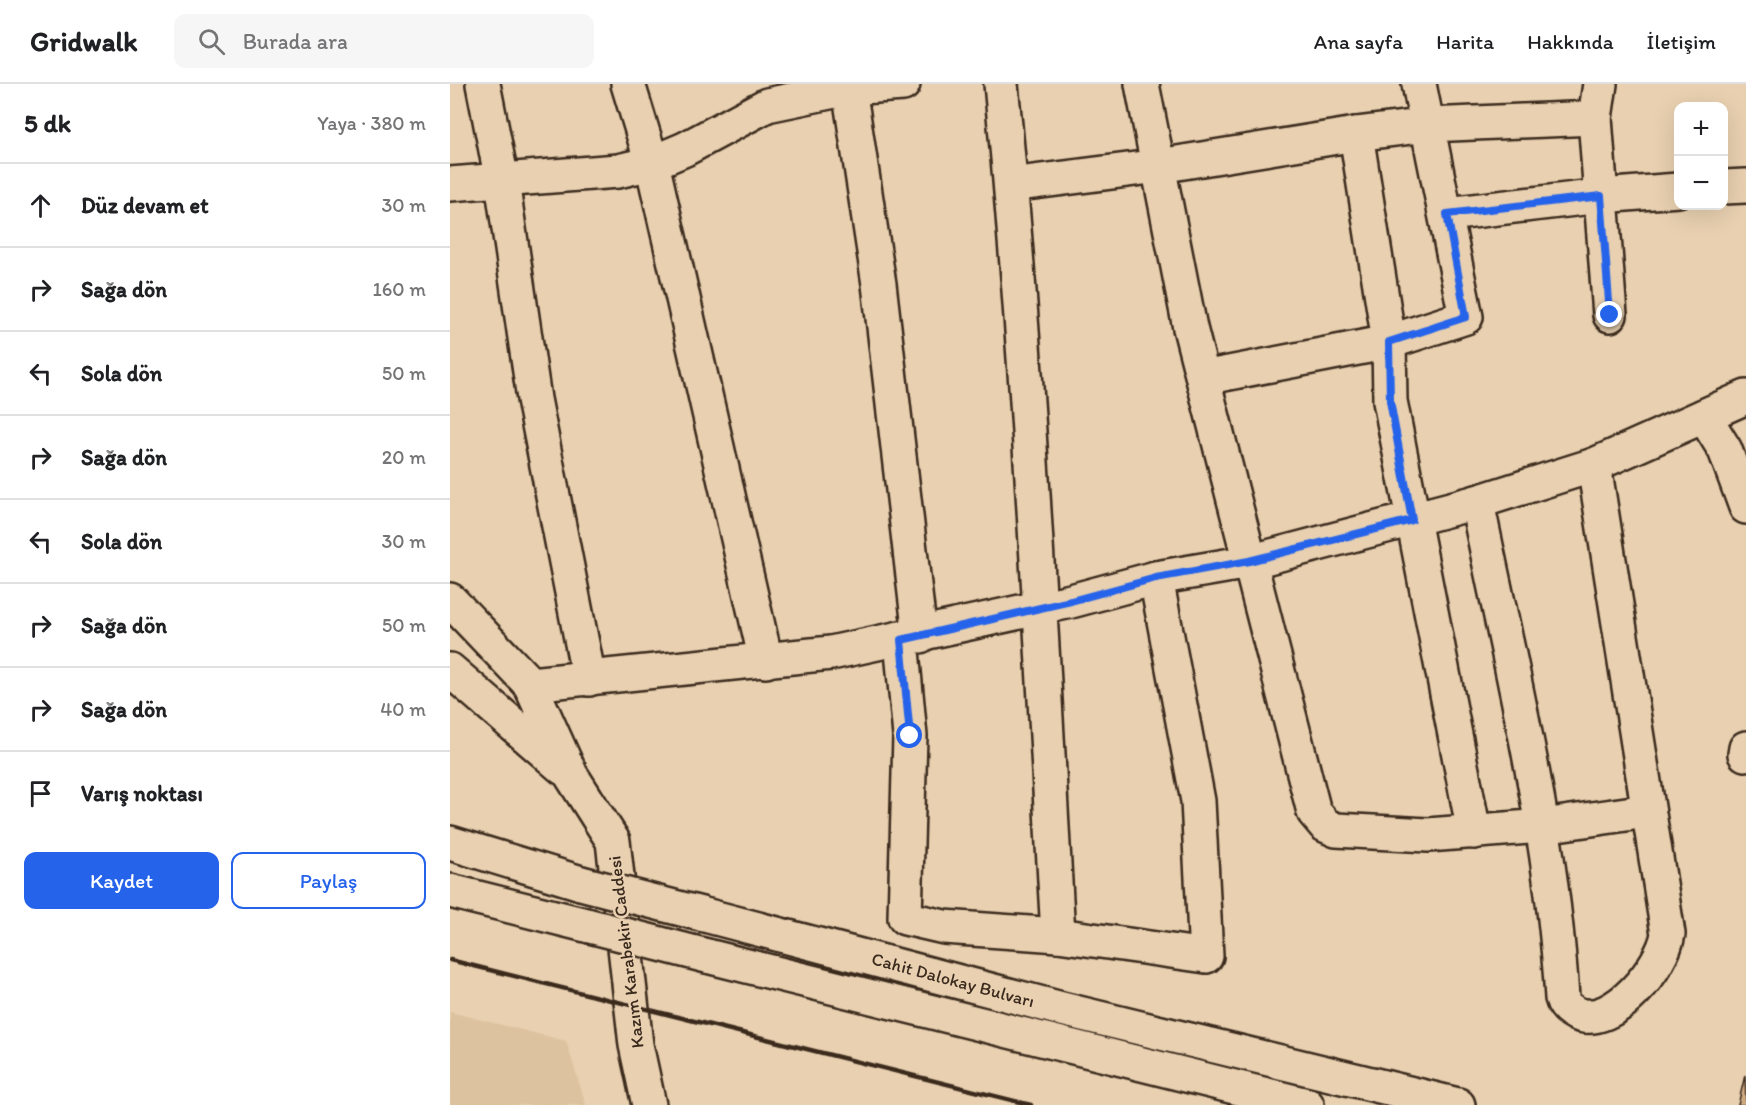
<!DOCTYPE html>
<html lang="tr">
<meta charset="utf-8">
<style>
:root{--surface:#fff;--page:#f6f6f6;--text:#202124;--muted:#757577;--line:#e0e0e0;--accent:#2563eb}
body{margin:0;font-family:Itim,sans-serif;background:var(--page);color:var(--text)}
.controls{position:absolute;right:18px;top:18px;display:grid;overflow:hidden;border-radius:12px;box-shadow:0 6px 24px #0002}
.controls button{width:54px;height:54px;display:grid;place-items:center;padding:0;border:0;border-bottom:2px solid var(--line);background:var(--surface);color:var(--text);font:30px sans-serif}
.stop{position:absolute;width:18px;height:18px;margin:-14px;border:4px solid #2563eb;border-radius:50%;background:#fff}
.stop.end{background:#2563eb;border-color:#fff;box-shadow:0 2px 6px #0008}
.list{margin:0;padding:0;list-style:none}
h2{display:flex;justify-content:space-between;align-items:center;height:78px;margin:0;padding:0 24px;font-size:26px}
h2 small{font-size:20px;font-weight:400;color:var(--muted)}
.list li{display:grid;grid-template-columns:39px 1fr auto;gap:18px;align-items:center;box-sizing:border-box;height:84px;padding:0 24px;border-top:2px solid var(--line)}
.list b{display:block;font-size:22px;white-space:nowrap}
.list em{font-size:20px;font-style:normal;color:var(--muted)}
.actions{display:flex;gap:12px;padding:18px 24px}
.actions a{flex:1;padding:14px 0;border:2px solid var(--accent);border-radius:12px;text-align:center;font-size:21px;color:var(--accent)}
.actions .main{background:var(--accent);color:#fff}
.icon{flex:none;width:33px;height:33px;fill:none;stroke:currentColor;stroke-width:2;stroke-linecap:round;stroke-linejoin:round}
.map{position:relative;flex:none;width:1296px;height:1021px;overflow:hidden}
header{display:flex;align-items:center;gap:36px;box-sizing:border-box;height:84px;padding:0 30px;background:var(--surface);border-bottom:2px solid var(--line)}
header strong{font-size:28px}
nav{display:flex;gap:33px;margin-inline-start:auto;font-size:21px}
.search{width:420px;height:54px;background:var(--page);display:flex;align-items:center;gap:15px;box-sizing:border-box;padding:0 21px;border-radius:12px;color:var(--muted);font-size:22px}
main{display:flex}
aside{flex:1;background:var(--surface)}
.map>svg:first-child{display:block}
.built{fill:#ddc29f}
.building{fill:#cfab82;stroke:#3b2a1e;stroke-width:1.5}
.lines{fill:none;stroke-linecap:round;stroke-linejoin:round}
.minor-casing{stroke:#3b2a1e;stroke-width:38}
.major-casing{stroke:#3b2a1e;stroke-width:38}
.minor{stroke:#e8d0b0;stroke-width:33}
.major{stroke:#e8d0b0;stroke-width:33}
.rail{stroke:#3b2a1e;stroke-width:4.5}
.major-bridge-casing{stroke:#3b2a1e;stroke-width:38;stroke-linecap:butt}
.major-bridge{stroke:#e8d0b0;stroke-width:33}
.route{stroke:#2563eb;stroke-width:8}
.labels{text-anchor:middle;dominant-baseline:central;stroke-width:5;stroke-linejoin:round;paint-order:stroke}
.street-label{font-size:18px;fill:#3b2a1e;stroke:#e8d0b0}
</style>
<header>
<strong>Gridwalk</strong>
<div class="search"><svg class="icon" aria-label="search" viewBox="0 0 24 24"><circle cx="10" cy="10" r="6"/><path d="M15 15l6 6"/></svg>Burada ara</div>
<nav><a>Ana sayfa</a><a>Harita</a><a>Hakkında</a><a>İletişim</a></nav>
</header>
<main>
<aside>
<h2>5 dk<small>Yaya · 380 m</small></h2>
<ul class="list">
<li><svg class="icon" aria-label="ahead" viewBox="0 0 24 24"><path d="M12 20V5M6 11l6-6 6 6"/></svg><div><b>Düz devam et</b></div><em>30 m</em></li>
<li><svg class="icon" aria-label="right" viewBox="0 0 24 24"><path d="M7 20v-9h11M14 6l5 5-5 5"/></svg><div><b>Sağa dön</b></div><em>160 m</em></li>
<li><svg class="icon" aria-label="left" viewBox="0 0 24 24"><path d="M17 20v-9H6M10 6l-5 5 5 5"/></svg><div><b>Sola dön</b></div><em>50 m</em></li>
<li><svg class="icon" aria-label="right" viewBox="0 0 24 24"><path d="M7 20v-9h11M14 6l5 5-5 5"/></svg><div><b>Sağa dön</b></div><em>20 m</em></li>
<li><svg class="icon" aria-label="left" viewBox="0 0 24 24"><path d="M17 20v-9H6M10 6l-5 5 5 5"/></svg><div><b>Sola dön</b></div><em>30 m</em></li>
<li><svg class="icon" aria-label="right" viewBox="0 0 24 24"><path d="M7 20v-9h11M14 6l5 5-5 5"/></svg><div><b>Sağa dön</b></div><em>50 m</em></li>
<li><svg class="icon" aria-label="right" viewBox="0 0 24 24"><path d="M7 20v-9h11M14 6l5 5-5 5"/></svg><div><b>Sağa dön</b></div><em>40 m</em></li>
<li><svg class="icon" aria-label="arrive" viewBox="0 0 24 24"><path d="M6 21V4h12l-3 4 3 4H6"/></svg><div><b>Varış noktası</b></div></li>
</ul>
<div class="actions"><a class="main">Kaydet</a><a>Paylaş</a></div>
</aside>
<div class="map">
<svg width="1296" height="1021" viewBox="0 0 1296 1021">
<rect width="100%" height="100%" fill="#e8d0b0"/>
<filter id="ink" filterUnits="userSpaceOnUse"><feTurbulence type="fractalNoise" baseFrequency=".0167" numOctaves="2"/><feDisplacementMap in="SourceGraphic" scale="12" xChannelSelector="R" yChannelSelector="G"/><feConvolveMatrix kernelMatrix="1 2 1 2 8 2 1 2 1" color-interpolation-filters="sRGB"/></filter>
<g filter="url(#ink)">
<polygon class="built" points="0,928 116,957 136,1021 0,1021"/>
<polygon class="building" points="1295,991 1296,1021 1288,1021"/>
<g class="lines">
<defs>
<g id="minor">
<polyline points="33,0 52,97 84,315 139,595"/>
<polyline points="178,0 202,79 316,577"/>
<path d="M 551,0 C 579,283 592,568 608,851"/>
<polyline points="692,0 740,244 864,728 875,741 886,746 978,751 1093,742 1197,727"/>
<polyline points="1150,0 1145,34 1160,231"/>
<polyline points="399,4 429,200 470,552"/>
<polyline points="906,50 939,258 940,317 1024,748"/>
<polyline points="0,100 168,87 202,79 235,65 317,21 399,4 453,0"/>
<polyline points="561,101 709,82 906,50 978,41 1145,34"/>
<polyline points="1274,103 1296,102"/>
<polyline points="997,130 1151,112 1228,106"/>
<polyline points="753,294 939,258 1016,233 969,0"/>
<polyline points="1254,332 1275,366 1296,423"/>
<path d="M 1027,418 C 1060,582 1102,746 1112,914 C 1114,922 1119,926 1127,930 C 1163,945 1213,882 1218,850 L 1144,381"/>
<polyline points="0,516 80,600 121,691 163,757 186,961 199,1021"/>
<polyline points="451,556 460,652 455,834 494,843 608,851 756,872 748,717 706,494"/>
<polyline points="0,586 113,684"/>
<polyline points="80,600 381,569 621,517 706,494 799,478 1027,418 1144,381 1296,313"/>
<polyline points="1295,670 1296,664"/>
</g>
<g id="major">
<polyline points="0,759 131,799"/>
<polyline points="0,807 140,842"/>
<polyline points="251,830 612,925 1008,1021"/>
<polyline points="257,872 857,1021"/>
</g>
</defs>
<use href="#minor" class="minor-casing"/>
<use href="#major" class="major-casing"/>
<use href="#minor" class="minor"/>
<use href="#major" class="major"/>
<polyline class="rail" points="0,876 581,1021"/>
<defs>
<g id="major-bridge">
<polyline points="131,799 251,830"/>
<polyline points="140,842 257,872"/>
</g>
</defs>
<use href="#major-bridge" class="major-bridge-casing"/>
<use href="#major-bridge" class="major-bridge"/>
</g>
</g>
<g class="lines" filter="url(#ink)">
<polyline class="route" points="460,652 451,556 621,517 706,494 799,477 962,436 940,317 939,258 1016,233 997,130 1151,112 1160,231"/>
</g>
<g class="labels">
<g class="street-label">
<text transform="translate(176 868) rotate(-97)">Kazım Karabekir Caddesi</text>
<text transform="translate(503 896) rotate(15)">Cahit Dalokay Bulvarı</text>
</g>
</g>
</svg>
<div class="controls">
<button>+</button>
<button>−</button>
</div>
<div class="stop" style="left:460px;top:652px"></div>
<div class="stop end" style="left:1160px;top:231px"></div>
</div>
</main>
